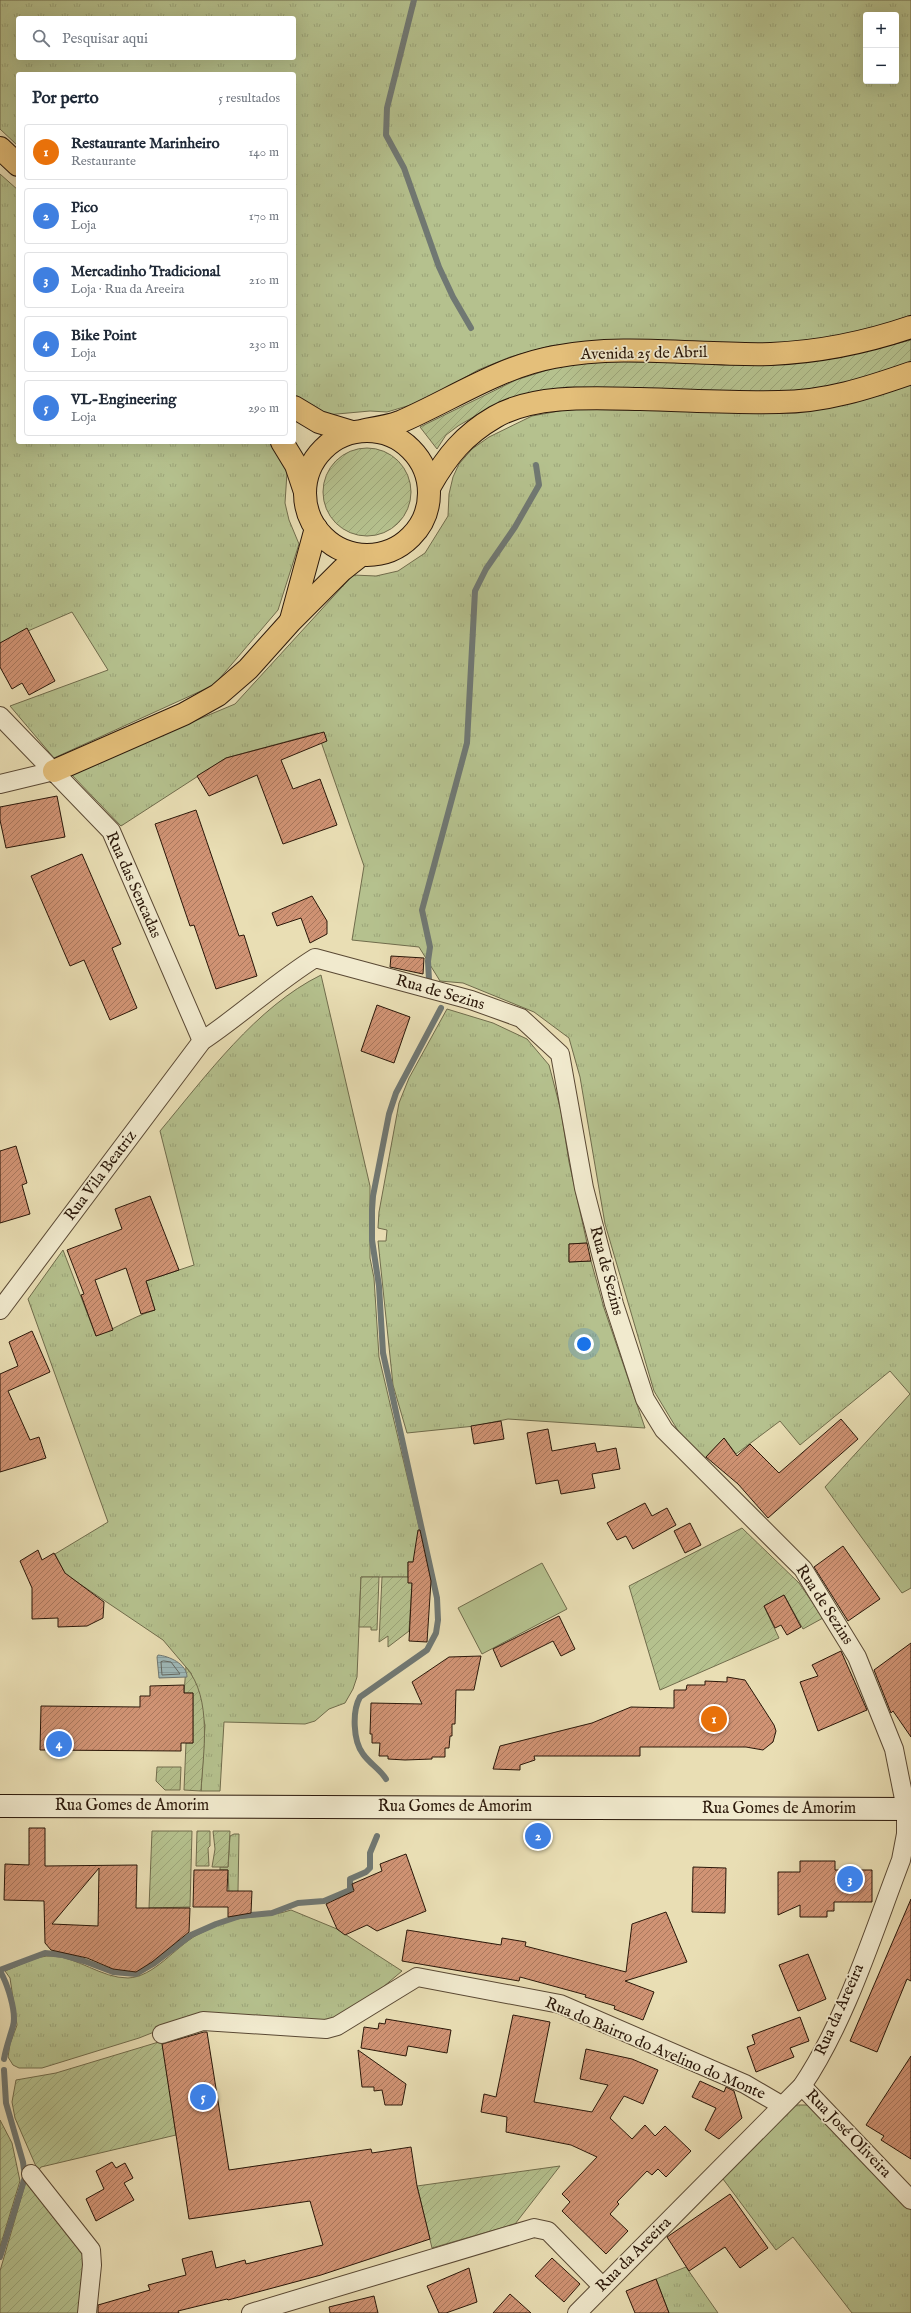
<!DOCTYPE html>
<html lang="pt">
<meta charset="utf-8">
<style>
:root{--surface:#fff;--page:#f6f6f7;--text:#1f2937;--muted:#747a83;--line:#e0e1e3;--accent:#7c3aed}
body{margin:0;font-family:"IM FELL English",serif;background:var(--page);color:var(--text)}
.controls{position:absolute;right:12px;top:12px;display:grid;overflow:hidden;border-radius:4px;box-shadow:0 4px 16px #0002}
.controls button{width:36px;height:36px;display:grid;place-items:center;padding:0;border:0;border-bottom:1px solid var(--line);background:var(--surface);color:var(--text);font:20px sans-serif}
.you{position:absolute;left:584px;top:1344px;width:14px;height:14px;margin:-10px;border:3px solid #fff;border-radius:50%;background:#1a73e8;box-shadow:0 0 0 6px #1a73e833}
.badge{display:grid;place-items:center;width:26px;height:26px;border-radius:50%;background:var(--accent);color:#fff;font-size:13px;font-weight:700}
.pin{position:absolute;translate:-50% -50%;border:2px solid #fff;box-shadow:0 1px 4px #0006}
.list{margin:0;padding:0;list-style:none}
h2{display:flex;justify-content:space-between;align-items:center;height:52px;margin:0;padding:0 16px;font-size:17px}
h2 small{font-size:13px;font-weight:400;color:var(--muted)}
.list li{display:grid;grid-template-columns:26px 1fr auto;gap:12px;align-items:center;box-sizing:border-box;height:56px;margin:0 8px 8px;padding:0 8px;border:1px solid var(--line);border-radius:4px}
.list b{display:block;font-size:15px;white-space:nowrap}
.list p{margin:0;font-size:13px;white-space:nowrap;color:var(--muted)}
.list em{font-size:13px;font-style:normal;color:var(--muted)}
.icon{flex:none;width:22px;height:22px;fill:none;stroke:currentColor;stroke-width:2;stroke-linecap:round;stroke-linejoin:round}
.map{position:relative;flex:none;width:911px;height:2313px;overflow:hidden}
.search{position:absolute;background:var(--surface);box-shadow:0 4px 16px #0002;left:16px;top:16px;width:280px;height:44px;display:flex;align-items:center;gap:10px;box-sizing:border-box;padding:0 14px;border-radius:4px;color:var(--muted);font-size:15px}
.panel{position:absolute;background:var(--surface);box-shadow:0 4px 16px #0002;left:16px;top:72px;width:280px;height:372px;border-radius:4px}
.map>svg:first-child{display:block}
.grass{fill:url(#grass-tufts);stroke:#706c4c;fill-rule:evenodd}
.park{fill:#b5c18e;stroke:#706c4c}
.garden{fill:url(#garden-furrows);stroke:#706c4c}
.water{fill:url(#water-rules);stroke:#707873}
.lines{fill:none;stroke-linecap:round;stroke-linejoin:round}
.shore{stroke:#646861;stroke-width:1}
.stream{stroke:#707873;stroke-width:6}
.building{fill:url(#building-hatch);stroke:#2a1709;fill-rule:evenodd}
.minor-casing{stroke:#5a4934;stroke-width:20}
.secondary-casing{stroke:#2a1709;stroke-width:24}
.primary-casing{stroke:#2a1709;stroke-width:24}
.minor{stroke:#f1eace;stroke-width:18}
.secondary{stroke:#f1eace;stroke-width:22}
.primary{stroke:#e4bf7a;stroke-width:22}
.labels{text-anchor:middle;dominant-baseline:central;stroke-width:3.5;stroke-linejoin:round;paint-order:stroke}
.street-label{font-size:16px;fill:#2a1709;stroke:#f1eace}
</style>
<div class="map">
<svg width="911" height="2313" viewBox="0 0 911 2313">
<defs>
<pattern id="grass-tufts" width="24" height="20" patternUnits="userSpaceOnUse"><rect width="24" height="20" fill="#b5c18e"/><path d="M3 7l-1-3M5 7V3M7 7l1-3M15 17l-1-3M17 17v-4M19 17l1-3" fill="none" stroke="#9ca579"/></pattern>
<pattern id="garden-furrows" width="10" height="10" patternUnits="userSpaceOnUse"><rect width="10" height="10" fill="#b5c18e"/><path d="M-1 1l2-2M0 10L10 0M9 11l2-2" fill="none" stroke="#9ca579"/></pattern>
<pattern id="water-rules" width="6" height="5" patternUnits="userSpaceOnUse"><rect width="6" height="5" fill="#9eb9b9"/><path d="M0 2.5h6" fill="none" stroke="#889e9e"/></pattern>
<pattern id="building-hatch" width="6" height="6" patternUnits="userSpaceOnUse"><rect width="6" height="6" fill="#d09374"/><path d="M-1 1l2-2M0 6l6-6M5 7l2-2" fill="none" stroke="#a9775d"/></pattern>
</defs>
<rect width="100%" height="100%" fill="#e9deb4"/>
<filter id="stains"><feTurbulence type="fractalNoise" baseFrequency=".005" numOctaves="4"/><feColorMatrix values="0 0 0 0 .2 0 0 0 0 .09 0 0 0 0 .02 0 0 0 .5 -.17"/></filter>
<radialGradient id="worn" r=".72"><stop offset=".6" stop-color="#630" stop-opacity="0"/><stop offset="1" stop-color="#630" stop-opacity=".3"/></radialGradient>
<g class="grass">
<path d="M 0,0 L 911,0 L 911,315 L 879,328 L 833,339 L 771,344 L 596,341 L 550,346 L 510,357 L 478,370 L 424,401 L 387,412 L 370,411 L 326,415 L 294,398 L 294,74 L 18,74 L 18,146 L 0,129 ZM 866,15 L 896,15 L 896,81 L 866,81 ZM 18,18 L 294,18 L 294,58 L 18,58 Z"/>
<polygon points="0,174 18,190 18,442 276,442 287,473 285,503 289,520 299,544 278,610 214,685 54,758 10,706 108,670 72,612 0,643"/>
<polygon points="911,384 911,1588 902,1593 825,1487 910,1394 890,1371 800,1445 780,1421 736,1454 724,1438 704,1459 680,1434 654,1391 605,1224 580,1077 569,1038 534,1012 463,983 440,981 419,947 352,940 364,866 318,733 226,758 121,826 70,773 235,704 353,575 376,576 398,571 425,553 448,516 449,494 453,477 459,464 472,449 489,437 532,416 570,409 779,413 827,407 873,397"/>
<path d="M 321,975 L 370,1186 L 370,1258 L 374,1278 L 379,1357 L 425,1552 L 413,1562 L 408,1562 L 408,1577 L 361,1577 L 357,1677 L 353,1689 L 345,1703 L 329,1709 L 315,1721 L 305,1724 L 224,1722 L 220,1791 L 201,1791 L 205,1725 L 191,1673 L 163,1640 L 65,1574 L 55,1554 L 108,1522 L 28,1299 L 63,1250 L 96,1336 C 117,1328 134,1316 155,1310 L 146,1281 L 194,1265 L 160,1131 C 206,1076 256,1007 321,975 Z"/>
<polygon points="447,1009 493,1023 527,1039 549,1065 561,1111 569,1162 587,1243 569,1244 569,1262 591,1261 604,1308 645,1428 508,1419 475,1426 407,1433 393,1385 378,1241 386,1241 387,1230 378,1228 379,1212 399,1103 409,1078"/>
<polygon points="234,1834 239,1834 238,1891 229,1895 228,1870 220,1870 220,1867 228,1867 230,1836"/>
<path d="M 291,1910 L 337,1929 L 402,1971 L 370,1998 L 328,2022 L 177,2023 L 139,2038 L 42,2068 L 19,2068 L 13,2065 L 8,2057 L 10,2044 L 17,2025 L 10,1978 L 5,1971 C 19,1966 37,1955 52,1956 C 78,1957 101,1978 128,1978 C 154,1977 175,1947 197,1935 C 209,1929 224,1922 237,1919 C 255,1916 273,1916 291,1910 Z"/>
<polygon points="793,2105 809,2105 911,2208 911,2313 852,2313 793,2237 776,2250 723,2179"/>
<polygon points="686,2267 718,2313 669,2313 656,2279"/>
</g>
<polygon class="park" points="542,1563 567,1609 482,1654 458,1608"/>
<g class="garden">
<polygon points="911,340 911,362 868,378 826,387 781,392 567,387 526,394 492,406 458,426 446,435 437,449 420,427 516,380 557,367 599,361 773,365 837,358"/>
<circle cx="367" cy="492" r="44"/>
<polygon points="742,1528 799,1583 823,1618 803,1629 784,1595 764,1606 779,1638 660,1690 629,1586"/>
<polygon points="361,1577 379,1577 377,1630 371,1630 371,1627 359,1627"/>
<polygon points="382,1577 408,1577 412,1583 409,1631 388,1647 388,1636 379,1642"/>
<path d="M 186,1667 C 213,1699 203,1753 201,1791 L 184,1790 L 186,1743 L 193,1743 L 193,1693 L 184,1693 Z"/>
<polygon points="157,1767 181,1767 180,1790 165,1790 156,1781"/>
<polygon points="152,1831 192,1831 190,1907 149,1908"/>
<polygon points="197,1831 210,1831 210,1846 208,1848 209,1866 196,1866"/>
<polygon points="213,1831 230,1831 228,1867 212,1867 215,1849"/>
<polygon points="162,2041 176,2135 41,2167 38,2171 15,2118 12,2102 16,2080 56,2073"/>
<polygon points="0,2120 12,2143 20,2181 0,2247"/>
<polygon points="560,2166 515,2224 432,2248 417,2186"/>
<polygon points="26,2181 87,2254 82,2313 0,2313 0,2271"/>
</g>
<path class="water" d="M 158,1655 C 169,1656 187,1664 187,1677 L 159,1678 L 157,1657 Z"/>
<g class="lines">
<polygon class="shore" points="164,1661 171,1662 180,1674 162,1675 161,1662"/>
<g class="stream">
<polyline points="414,0 387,108 386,135 404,168 439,267 453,297 471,328"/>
<polyline points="429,980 428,961 430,947 422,910 467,743 475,591 486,569 515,527 539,485 536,465"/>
<path d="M 386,1779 C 380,1769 370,1764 363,1754 C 353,1741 352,1711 360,1697 L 427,1650 L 436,1633 L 438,1620 L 437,1598 L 383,1353 L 379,1286 L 372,1240 L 372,1210 L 373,1196 L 389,1114 L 396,1093 L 441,1008"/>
<polyline points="0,1970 45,1953 63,1955 84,1961 113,1972 136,1974 153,1964 191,1935 216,1924 240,1916 272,1913 298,1903 324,1901 350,1890 350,1879 366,1872 370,1868 370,1853 377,1836"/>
<path d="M 0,1971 C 7,1983 17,2012 13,2026 C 10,2037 6,2047 4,2059"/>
<polyline points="0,2257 25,2177 23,2162 6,2103 4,2070"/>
</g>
</g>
<g class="building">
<polygon points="27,628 55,681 29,695 22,683 12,689 0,667 0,643"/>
<polygon points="324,732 327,741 281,760 293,789 320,779 337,825 283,844 257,775 209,796 197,776 226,758"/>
<polygon points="57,796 65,837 6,848 0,820 0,807"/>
<polygon points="196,810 239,936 244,935 257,976 216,989 194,925 190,926 155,824"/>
<polygon points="82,854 121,944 112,948 137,1008 110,1020 84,960 70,966 31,876"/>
<polygon points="312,896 327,921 327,934 310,943 301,918 277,926 272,913"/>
<polygon points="391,956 424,958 423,974 390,967"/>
<polygon points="377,1005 410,1017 394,1063 361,1051"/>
<polygon points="16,1146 27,1183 22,1185 30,1214 0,1223 0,1151"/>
<polygon points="150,1196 179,1270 146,1281 155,1310 141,1314 126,1268 95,1280 113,1330 96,1336 81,1295 84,1294 67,1250 122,1229 115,1209"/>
<polygon points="587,1243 591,1261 569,1262 569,1244"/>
<polygon points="32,1331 50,1372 8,1391 30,1440 39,1437 46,1458 0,1472 0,1374 18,1366 9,1342"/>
<polygon points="841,1419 858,1439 768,1518 738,1484 706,1457 724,1438 737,1456 750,1444 779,1473"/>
<polygon points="501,1421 504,1439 474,1444 471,1426"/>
<polygon points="548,1429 552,1451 595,1443 597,1452 616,1448 620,1469 592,1474 595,1488 561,1494 558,1480 536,1484 527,1433"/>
<polygon points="645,1503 652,1516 667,1508 676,1525 633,1549 626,1536 617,1540 607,1523"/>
<polygon points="690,1523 701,1545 685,1553 674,1531"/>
<polygon points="418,1530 420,1530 431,1581 427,1642 409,1641 412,1583 408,1583 408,1562 413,1562"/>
<polygon points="843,1546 880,1599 848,1621 814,1567"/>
<polygon points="38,1550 42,1560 54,1553 65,1573 104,1602 103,1618 87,1626 58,1627 58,1618 32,1619 32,1588 20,1561"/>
<polygon points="784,1595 801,1627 787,1635 781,1625 775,1628 764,1606"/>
<polygon points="559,1616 575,1649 561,1656 553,1641 501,1667 493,1649"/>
<polygon points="911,1643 911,1737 893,1711 891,1713 874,1670"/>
<polygon points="841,1651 867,1710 818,1731 800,1682 818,1676 812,1665"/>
<polygon points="481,1656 474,1690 456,1690 455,1724 452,1724 452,1736 450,1736 449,1748 445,1748 445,1757 432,1757 432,1759 405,1760 388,1759 388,1756 379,1756 380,1743 372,1743 372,1734 370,1734 371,1703 422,1704 412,1682 449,1657"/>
<polygon points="727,1677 745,1680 774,1725 776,1731 773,1742 763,1750 746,1747 640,1747 640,1756 534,1756 535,1760 520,1765 520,1770 493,1769 500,1746 592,1723 631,1707 674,1708 674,1690 686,1690 687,1685 705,1685 705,1681 727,1682"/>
<polygon points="184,1685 184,1693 193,1693 193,1743 181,1743 181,1751 40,1750 41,1706 140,1707 140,1696 150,1696 150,1686"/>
<path d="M 29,1828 L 45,1828 L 45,1866 L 137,1865 L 136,1908 L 190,1908 L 189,1932 L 152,1962 L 136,1972 L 113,1969 L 87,1958 L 51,1950 L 45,1943 L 44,1901 L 4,1900 L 5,1864 L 29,1865 ZM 99,1868 L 98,1926 L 52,1924 Z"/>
<polygon points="406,1854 426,1911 377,1931 367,1925 345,1935 337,1929 326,1904 354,1891 352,1884 382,1871 380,1864"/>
<polygon points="800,1861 835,1861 835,1870 872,1870 872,1902 834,1902 834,1911 827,1911 827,1917 800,1917 800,1905 778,1915 778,1872 800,1872"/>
<polygon points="693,1867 726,1868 725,1913 692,1912"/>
<polygon points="194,1870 228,1870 227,1891 252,1891 251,1913 228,1917 228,1907 193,1907"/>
<polygon points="911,1899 911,1981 907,1979 877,2052 850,2041"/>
<polygon points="666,1912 687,1962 625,1981 654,1992 643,2020 614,2009 615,2006 585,1997 586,1995 520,1977 519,1981 402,1961 407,1930 501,1945 502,1938 526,1942 525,1946 626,1972 632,1924"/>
<polygon points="808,1954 826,1999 798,2011 779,1965"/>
<polygon points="513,2015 550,2022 534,2102 592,2112 608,2085 580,2079 586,2049 632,2059 658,2070 643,2104 624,2096 610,2118 632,2139 645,2125 655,2136 665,2126 691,2151 666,2177 658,2169 652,2175 647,2171 617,2202 619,2204 610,2214 628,2231 606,2254 562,2211 570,2202 562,2194 597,2157 571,2145 506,2132 507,2117 481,2112 484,2094 496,2097"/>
<polygon points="800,2017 809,2041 790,2048 794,2057 756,2072 747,2047 755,2044 752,2035"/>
<polygon points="386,2019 451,2030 447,2053 408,2046 406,2056 361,2048 364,2027 378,2029 379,2023 385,2024"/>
<polygon points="204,2032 207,2032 229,2170 371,2149 372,2153 411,2147 417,2186 430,2239 321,2275 228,2300 227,2299 178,2311 179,2313 98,2313 98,2305 150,2290 148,2285 186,2275 182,2259 212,2251 216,2268 245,2260 246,2264 323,2245 310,2201 189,2219 162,2044"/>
<polygon points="358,2050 406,2084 402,2105 385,2105 382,2090 374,2091 374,2087 362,2087"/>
<polygon points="911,2056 911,2159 881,2140 884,2136 866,2125"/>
<polygon points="700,2081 724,2092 726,2087 734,2091 742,2118 719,2139 705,2130 716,2108 692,2097"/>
<polygon points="112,2162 116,2168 125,2163 133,2178 124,2183 134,2200 96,2221 86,2199 104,2189 96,2171"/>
<polygon points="730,2194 768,2248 740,2268 725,2247 689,2271 667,2237"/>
<polygon points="552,2258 580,2284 564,2302 535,2276"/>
<polygon points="469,2268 477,2302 446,2313 439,2313 427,2286"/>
<polygon points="656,2279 669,2313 635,2313 626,2291"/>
<polygon points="510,2294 531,2313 493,2313"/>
<polygon points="374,2296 378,2313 330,2313 329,2307"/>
</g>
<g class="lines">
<defs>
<g id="minor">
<polyline points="0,716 111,831 202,1041"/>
<polyline points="0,784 54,771"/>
<path d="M 0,1310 L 202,1041 C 241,1015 275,983 315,958 L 471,1000 L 521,1018 L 560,1054 L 584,1188 L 614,1304 L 645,1399 L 664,1430 L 803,1569 L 857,1657 L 894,1749 L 906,1809 L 906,1834 L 901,1860 C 873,1933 846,2021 802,2086 L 577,2313"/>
<polyline points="162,2034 203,2021 326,2029 337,2026 417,1977 560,2004 745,2084 781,2105"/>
<polyline points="802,2086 911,2200"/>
<polyline points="31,2174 91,2250 92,2265 87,2313"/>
<polyline points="251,2313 534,2228 548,2231 602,2286"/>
</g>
<polyline id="secondary" points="0,1806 911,1809"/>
<g id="primary">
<polyline points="0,148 18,165"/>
<polyline points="294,407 319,422 352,432"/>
<path d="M 365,430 C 377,428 390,426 400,422 C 451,400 499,367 554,357 C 625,343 700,356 771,354 C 818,352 867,342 911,327"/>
<circle cx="367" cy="493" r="62"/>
<polyline points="282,442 296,465 305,492"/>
<path d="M 430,486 C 447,456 464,435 495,417 C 534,394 596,398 640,399 C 686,400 733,403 779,402 C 825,402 868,388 911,373"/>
<polyline points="291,620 316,528"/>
<polyline points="54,771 184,714 218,695 248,669 291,621 342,570 361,555"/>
</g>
</defs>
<use href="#minor" class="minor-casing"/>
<use href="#secondary" class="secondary-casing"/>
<use href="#primary" class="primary-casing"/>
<use href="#minor" class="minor"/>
<use href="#secondary" class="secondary"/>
<use href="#primary" class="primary"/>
</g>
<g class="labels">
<g class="street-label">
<text transform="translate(644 354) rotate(-1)">Avenida 25 de Abril</text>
<text transform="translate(133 885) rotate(66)">Rua das Sencadas</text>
<text transform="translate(440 993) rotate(16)">Rua de Sezins</text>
<text transform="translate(101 1176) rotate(-53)">Rua Vila Beatriz</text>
<text transform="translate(606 1271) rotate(75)">Rua de Sezins</text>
<text transform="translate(824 1605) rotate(57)">Rua de Sezins</text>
<text x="132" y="1806">Rua Gomes de Amorim</text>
<text x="455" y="1807">Rua Gomes de Amorim</text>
<text x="779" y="1809">Rua Gomes de Amorim</text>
<text transform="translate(840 2010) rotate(-66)">Rua da Areeira</text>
<text transform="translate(655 2049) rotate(23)">Rua do Bairro do Avelino do Monte</text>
<text transform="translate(848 2134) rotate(46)">Rua José Oliveira</text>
<text transform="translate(634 2255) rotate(-45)">Rua da Areeira</text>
</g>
</g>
<rect width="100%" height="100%" filter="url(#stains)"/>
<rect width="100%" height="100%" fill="url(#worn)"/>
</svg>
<div class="controls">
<button>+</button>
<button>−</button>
</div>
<div class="you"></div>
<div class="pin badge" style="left:714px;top:1719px;background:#e8710a">1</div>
<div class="pin badge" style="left:538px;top:1836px;background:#3f7fe0">2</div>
<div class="pin badge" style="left:850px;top:1879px;background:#3f7fe0">3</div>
<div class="pin badge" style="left:59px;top:1744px;background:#3f7fe0">4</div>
<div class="pin badge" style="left:203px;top:2097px;background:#3f7fe0">5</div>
<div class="search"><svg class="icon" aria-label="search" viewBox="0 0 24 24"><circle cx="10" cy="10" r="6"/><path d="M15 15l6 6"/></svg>Pesquisar aqui</div>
<section class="panel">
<h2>Por perto<small>5 resultados</small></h2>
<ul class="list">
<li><span class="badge" style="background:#e8710a">1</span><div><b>Restaurante Marinheiro</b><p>Restaurante</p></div><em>140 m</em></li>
<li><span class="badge" style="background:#3f7fe0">2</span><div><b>Pico</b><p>Loja</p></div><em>170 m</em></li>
<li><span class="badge" style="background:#3f7fe0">3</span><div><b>Mercadinho Tradicional</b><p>Loja · Rua da Areeira</p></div><em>210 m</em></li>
<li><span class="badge" style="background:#3f7fe0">4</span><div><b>Bike Point</b><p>Loja</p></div><em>230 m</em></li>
<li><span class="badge" style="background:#3f7fe0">5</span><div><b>VL-Engineering</b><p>Loja</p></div><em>290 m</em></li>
</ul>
</section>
</div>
